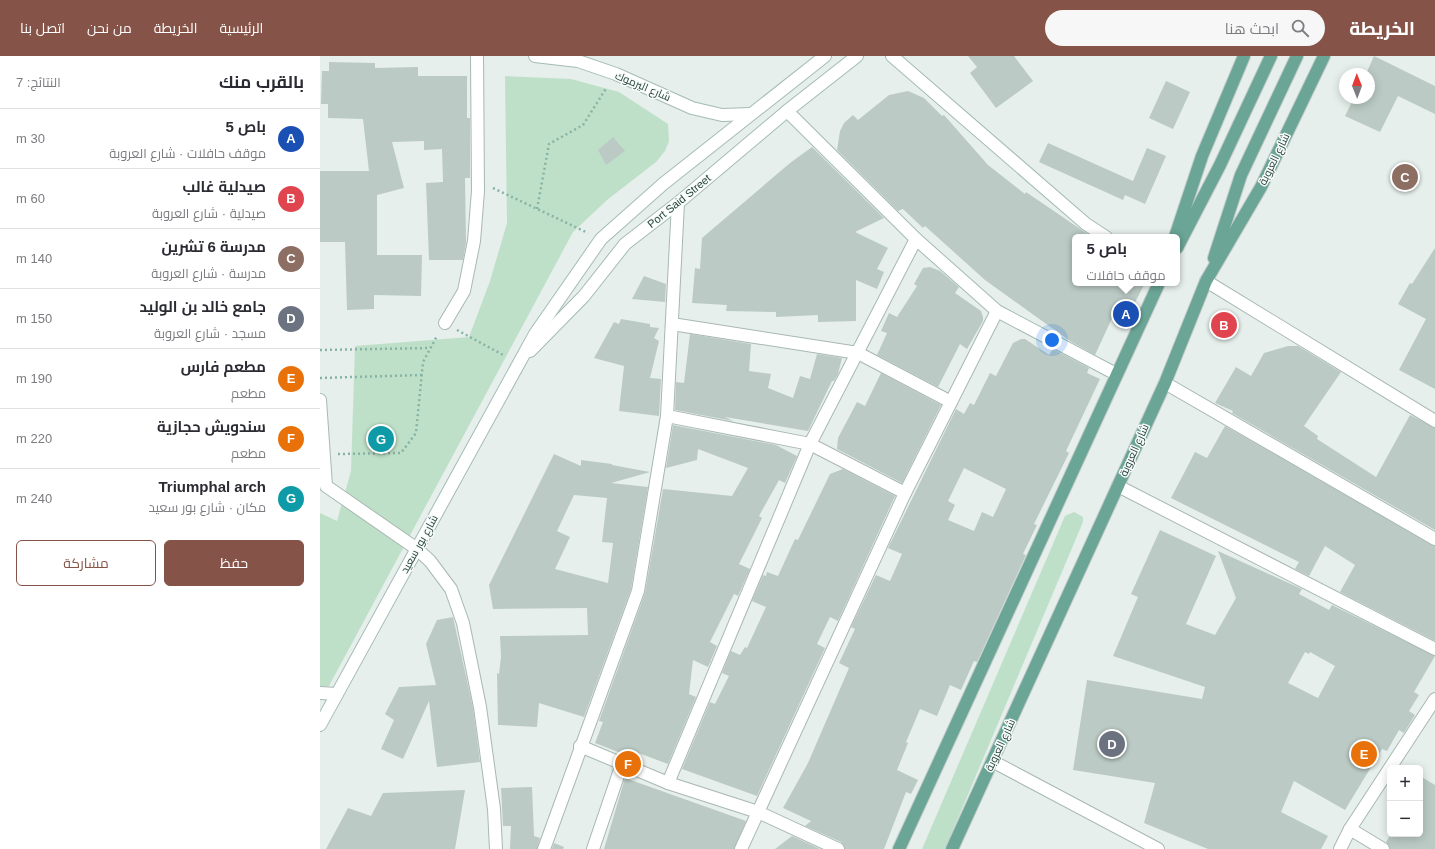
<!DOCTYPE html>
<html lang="ar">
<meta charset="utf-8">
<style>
:root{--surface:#fff;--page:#f7f7f7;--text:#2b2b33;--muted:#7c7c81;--line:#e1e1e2;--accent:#855347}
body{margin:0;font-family:Arial,Cairo,sans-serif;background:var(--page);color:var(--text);direction:rtl}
.controls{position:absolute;right:12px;bottom:12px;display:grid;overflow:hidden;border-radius:6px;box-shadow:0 2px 10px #0003}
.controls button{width:36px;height:36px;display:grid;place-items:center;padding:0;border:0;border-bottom:1px solid var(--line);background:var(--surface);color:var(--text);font:20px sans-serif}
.compass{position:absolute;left:1019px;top:12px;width:36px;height:36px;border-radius:50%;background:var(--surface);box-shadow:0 2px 10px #0003;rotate:359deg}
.you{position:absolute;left:732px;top:284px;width:14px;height:14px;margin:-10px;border:3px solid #fff;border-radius:50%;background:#1a73e8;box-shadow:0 0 0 6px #1a73e833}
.badge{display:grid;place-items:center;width:26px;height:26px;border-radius:50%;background:var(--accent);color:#fff;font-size:13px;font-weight:700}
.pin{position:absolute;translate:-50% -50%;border:2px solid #fff;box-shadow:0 1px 4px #0006}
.popup{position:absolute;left:752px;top:178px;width:108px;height:52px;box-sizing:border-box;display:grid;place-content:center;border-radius:6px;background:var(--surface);filter:drop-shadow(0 1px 3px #0005);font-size:13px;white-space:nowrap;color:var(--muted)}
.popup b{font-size:15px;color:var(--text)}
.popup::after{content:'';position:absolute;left:50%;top:100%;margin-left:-8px;border:8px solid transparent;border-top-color:var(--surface)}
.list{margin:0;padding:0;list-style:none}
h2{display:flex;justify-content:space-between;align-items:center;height:52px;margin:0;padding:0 16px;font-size:17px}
h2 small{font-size:13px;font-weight:400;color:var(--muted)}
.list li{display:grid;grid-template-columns:26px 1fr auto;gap:12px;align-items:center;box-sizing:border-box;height:60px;padding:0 16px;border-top:1px solid var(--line)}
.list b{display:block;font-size:15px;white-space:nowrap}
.list p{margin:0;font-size:13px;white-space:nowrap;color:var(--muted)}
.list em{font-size:13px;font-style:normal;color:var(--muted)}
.actions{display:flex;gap:8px;padding:12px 16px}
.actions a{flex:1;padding:9px 0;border:1px solid var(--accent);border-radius:6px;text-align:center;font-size:14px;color:var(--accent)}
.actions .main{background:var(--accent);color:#fff}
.icon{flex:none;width:22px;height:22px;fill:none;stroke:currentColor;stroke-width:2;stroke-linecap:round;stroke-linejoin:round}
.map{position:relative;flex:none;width:1115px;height:793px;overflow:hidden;direction:ltr}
header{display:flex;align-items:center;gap:24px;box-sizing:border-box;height:56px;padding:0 20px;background:var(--accent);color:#fff}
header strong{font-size:19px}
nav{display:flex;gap:22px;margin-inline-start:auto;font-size:14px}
.search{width:280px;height:36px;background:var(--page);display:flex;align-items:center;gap:10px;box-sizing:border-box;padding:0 14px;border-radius:22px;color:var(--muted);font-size:15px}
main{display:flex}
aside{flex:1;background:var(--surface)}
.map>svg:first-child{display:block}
.green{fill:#bfe0c8}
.building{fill:#bbcac4;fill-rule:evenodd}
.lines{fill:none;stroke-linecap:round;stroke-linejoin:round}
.street-casing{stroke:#a8b8b2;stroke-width:14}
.secondary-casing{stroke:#a4bbb3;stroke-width:14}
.primary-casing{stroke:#c2cac8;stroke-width:14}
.path{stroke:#86b3a5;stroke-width:2.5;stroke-dasharray:2 3;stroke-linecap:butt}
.street{stroke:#fff;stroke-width:12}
.secondary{stroke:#fff;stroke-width:12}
.primary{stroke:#6aa596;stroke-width:12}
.labels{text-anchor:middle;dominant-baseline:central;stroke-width:3;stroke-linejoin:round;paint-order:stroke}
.street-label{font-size:11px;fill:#24423a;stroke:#f7fbf9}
</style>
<header>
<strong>الخريطة</strong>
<div class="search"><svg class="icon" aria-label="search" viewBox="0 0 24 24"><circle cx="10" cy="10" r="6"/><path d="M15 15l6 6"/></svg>ابحث هنا</div>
<nav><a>الرئيسية</a><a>الخريطة</a><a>من نحن</a><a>اتصل بنا</a></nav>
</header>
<main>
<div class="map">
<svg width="1115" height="793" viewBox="0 0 1115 793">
<rect width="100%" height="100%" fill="#e6efeb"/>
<g class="green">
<polygon points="185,20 251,23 299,36 348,68 349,85 345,95 336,106 287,144 253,176 9,630 0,631 0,457 17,465 31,415 35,290 149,281 170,225 187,167"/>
<polygon points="754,456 763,461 763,466 625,793 602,793 745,460"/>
</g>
<g class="building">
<polygon points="648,0 694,0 713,25 676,52 650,17 657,11"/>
<polygon points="1054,0 1115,30 1115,58 1078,40 1060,76 1025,60 1034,42 1049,42 1049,18 1046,18"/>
<polygon points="9,6 55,7 55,12 98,11 98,20 147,20 147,62 150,62 150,122 145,122 146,187 143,204 109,204 106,127 123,126 122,93 104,94 104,85 72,86 84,132 57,139 57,199 102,199 101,240 54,239 54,253 27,254 25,186 0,186 0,115 49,115 43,63 8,62 8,48 1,48 2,15 9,15"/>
<polygon points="846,25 870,36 853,73 829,62"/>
<polygon points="588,35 604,42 622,60 624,59 668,109 705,138 706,136 772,181 755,181 755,227 825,227 811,254 799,247 775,299 750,285 665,224 605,170 603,172 583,153 578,155 517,94 520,75 524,67 533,59 538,64 569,39"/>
<polygon points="293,81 305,95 286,109 278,94"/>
<polygon points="728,87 813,125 827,92 846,100 825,148 805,139 803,144 719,106"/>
<polygon points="492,91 564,162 535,176 568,192 557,213 564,216 557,233 536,224 536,265 498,266 498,259 456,261 456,256 406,255 407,249 372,247 375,212 380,213 382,182 470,107"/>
<polygon points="1115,192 1115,333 1079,314 1106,263 1078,248 1090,227 1092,228"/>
<polygon points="610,211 620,215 639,231 635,237 661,255 663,261 663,265 647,293 640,288 618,331 557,299 567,277 561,275 569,257 577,261 597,230 594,228 603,212"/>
<polygon points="324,220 346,228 345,246 312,243"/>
<polygon points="301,263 330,268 330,271 339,272 334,282 339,285 330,322 341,323 339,360 299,355 304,310 274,302 294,266 299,268"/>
<polygon points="370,278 431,288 429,315 451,318 448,332 473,342 480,320 490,323 497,298 522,302 518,318 514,325 512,325 488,375 405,361 413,365 355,354 356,326 364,327"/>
<path d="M 701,283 L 705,283 L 729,299 L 733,293 L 769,312 L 767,317 L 780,323 L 746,395 L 749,397 L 714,468 L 717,469 L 703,498 L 706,499 L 657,606 L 654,605 L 641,634 L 630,629 L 617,660 L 600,653 L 586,686 L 588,687 L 577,714 L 598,724 L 591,738 L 586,736 L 564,793 L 525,793 L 521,786 L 485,770 L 491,765 L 463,752 L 488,707 L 529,612 L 519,607 L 535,573 L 531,571 L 556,519 L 570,525 L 582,498 L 568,492 L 636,353 L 644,358 L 650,347 L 654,349 L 670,317 L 676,320 L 693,287 ZM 644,412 L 686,433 L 673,461 L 662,456 L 654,475 L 628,464 L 635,449 L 628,445 Z"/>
<polygon points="968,290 978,290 1021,316 984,370 998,380 997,383 1056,421 1090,359 1115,372 1115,474 912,357 913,355 895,347 916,311 931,320 944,297"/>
<polygon points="561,317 621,349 582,427 517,393 518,382 537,346 545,350"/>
<polygon points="353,369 456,389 477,400 465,427 459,424 439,460 442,462 419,508 430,513 418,540 414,538 390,586 397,590 388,611 373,604 369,638 376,641 348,708 313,695 311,701 275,687 283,666 279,665 325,537 343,433 412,440 428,412 378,393 377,404 346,412"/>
<polygon points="905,370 1115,490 1115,585 1020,536 1035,509 1005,490 989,520 975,513 979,506 851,442 875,396 887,402"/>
<path d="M 234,398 L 261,410 L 261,404 L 292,408 L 292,409 L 330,416 L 291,427 L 328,431 L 311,533 L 264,661 L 219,647 L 217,671 L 178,669 L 177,617 L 179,618 L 181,601 L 180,580 L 268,579 L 267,552 L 173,553 L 169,529 ZM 254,439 L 287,442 L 282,486 L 293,487 L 288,527 L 235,513 L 250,481 L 237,475 Z"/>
<polygon points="523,413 575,440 518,565 510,561 497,588 505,592 437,740 362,713 390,646 395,648 409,620 402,617 411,595 420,599 425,591 427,592 446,551 432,545 443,519 446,520 447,516 458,520 475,483 478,484 510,418"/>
<path d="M 840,474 L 896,500 L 866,568 L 895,579 L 916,542 L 898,495 L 982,533 L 979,538 L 1009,554 L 1012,549 L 1115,600 L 1094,636 L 1099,639 L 1089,655 L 1095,659 L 1084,677 L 1079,674 L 1067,695 L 1062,693 L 1025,754 L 974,725 L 961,756 L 1008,780 L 1001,793 L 888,793 L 824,767 L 835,727 L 753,714 L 767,624 L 882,643 L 885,631 L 793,600 L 818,541 L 811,538 ZM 985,596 L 989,598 L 990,596 L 1015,610 L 998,642 L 968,627 Z"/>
<polygon points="133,561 153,652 160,706 117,711 109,645 83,703 61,693 74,664 65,658 79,631 116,629 106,588 117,564"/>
<polygon points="1100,720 1115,729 1115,793 1070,793 1066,786 1071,778 1100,778"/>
<polygon points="305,722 426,765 414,793 284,793"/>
<polygon points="212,731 214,780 220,782 217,793 190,793 191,770 183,770 181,732"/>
<polygon points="145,734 135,793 6,793 28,752 51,760 63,737"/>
<polygon points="472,780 500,793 455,793"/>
<polygon points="234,787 244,791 243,793 232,793"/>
</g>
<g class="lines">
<defs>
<g id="street">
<polyline points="886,225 1115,365"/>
<polyline points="125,267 144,235 154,185 158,135 157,0"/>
<polyline points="352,268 538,297 631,346"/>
<polyline points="845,327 1115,483"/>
<polyline points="0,344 6,430 97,493 110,505 131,533 143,567 160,651 174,753 176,793"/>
<polyline points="347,360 490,388 585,437"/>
<polyline points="798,430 1115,593"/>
<polyline points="0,637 17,638"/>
<polyline points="260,690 348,727 438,756 518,793"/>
<polyline points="672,705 838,793"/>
<polyline points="348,727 490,388 596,183"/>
<polyline points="1030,773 1063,793"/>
<polyline points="224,793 318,535 347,360 358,147"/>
<polyline points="273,793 302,708"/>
<polyline points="421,793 585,437 677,255"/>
<polyline points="1020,793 1030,773 1115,643"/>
</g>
<g id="secondary">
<polyline points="215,0 258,5 296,18 372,52 402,59 431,58"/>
<polyline points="572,0 766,168 786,181"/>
<polyline points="467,55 596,183 677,255 796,318"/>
<polyline points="210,295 264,240 305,188 358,147 467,55 537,0"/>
<polyline points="0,669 215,278 281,183 343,128 505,0"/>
</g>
<g id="primary">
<polyline points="855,181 882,100 924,0"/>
<polyline points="857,192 900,109 951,0"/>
<polyline points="894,202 921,119 977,0"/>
<polyline points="579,793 839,227"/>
<polyline points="632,793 845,327 886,225 941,131 1004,0"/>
</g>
</defs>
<use href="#street" class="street-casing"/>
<use href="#secondary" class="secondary-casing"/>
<use href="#primary" class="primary-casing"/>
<g class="path">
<polyline points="173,132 268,177"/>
<polyline points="217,153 229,88 263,69 287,31"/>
<polyline points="137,274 185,300"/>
<polyline points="0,294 110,292"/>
<polyline points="0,322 102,319"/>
<polyline points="18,398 81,397 96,377 103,306 117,280"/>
</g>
<use href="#street" class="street"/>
<use href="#secondary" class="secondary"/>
<use href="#primary" class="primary"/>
</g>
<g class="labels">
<g class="street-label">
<text transform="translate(323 30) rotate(23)">شارع اليرموك</text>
<text transform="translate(954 103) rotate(-64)">شارع العروبة</text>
<text transform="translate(359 145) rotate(-39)">Port Said Street</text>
<text transform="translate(814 394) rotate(-66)">شارع العروبة</text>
<text transform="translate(99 488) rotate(-61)">شارع بور سعيد</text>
<text transform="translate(680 689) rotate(-65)">شارع العروبة</text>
</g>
</g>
</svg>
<div class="controls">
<button>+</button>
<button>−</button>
</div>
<svg class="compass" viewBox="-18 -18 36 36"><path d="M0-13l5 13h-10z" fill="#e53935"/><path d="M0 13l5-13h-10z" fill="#7c7c81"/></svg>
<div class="you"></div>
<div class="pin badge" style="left:806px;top:258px;background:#1a4fb4">A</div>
<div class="popup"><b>باص 5</b>موقف حافلات</div>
<div class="pin badge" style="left:904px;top:269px;background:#e0444e">B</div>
<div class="pin badge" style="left:1085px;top:121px;background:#8d6e63">C</div>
<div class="pin badge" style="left:792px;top:688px;background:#6b7280">D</div>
<div class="pin badge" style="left:1044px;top:698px;background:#e8710a">E</div>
<div class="pin badge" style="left:308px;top:708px;background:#e8710a">F</div>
<div class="pin badge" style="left:61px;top:383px;background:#0f9aa8">G</div>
</div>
<aside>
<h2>بالقرب منك<small>النتائج: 7</small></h2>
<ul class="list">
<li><span class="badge" style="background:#1a4fb4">A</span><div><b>باص 5</b><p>موقف حافلات · شارع العروبة</p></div><em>30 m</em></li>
<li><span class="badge" style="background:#e0444e">B</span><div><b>صيدلية غالب</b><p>صيدلية · شارع العروبة</p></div><em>60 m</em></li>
<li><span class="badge" style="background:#8d6e63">C</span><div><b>مدرسة 6 تشرين</b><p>مدرسة · شارع العروبة</p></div><em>140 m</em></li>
<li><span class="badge" style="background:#6b7280">D</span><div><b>جامع خالد بن الوليد</b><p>مسجد · شارع العروبة</p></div><em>150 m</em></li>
<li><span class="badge" style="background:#e8710a">E</span><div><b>مطعم فارس</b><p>مطعم</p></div><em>190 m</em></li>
<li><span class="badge" style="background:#e8710a">F</span><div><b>سندويش حجازية</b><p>مطعم</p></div><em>220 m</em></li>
<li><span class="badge" style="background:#0f9aa8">G</span><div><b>Triumphal arch</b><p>مكان · شارع بور سعيد</p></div><em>240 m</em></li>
</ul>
<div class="actions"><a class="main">حفظ</a><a>مشاركة</a></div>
</aside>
</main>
